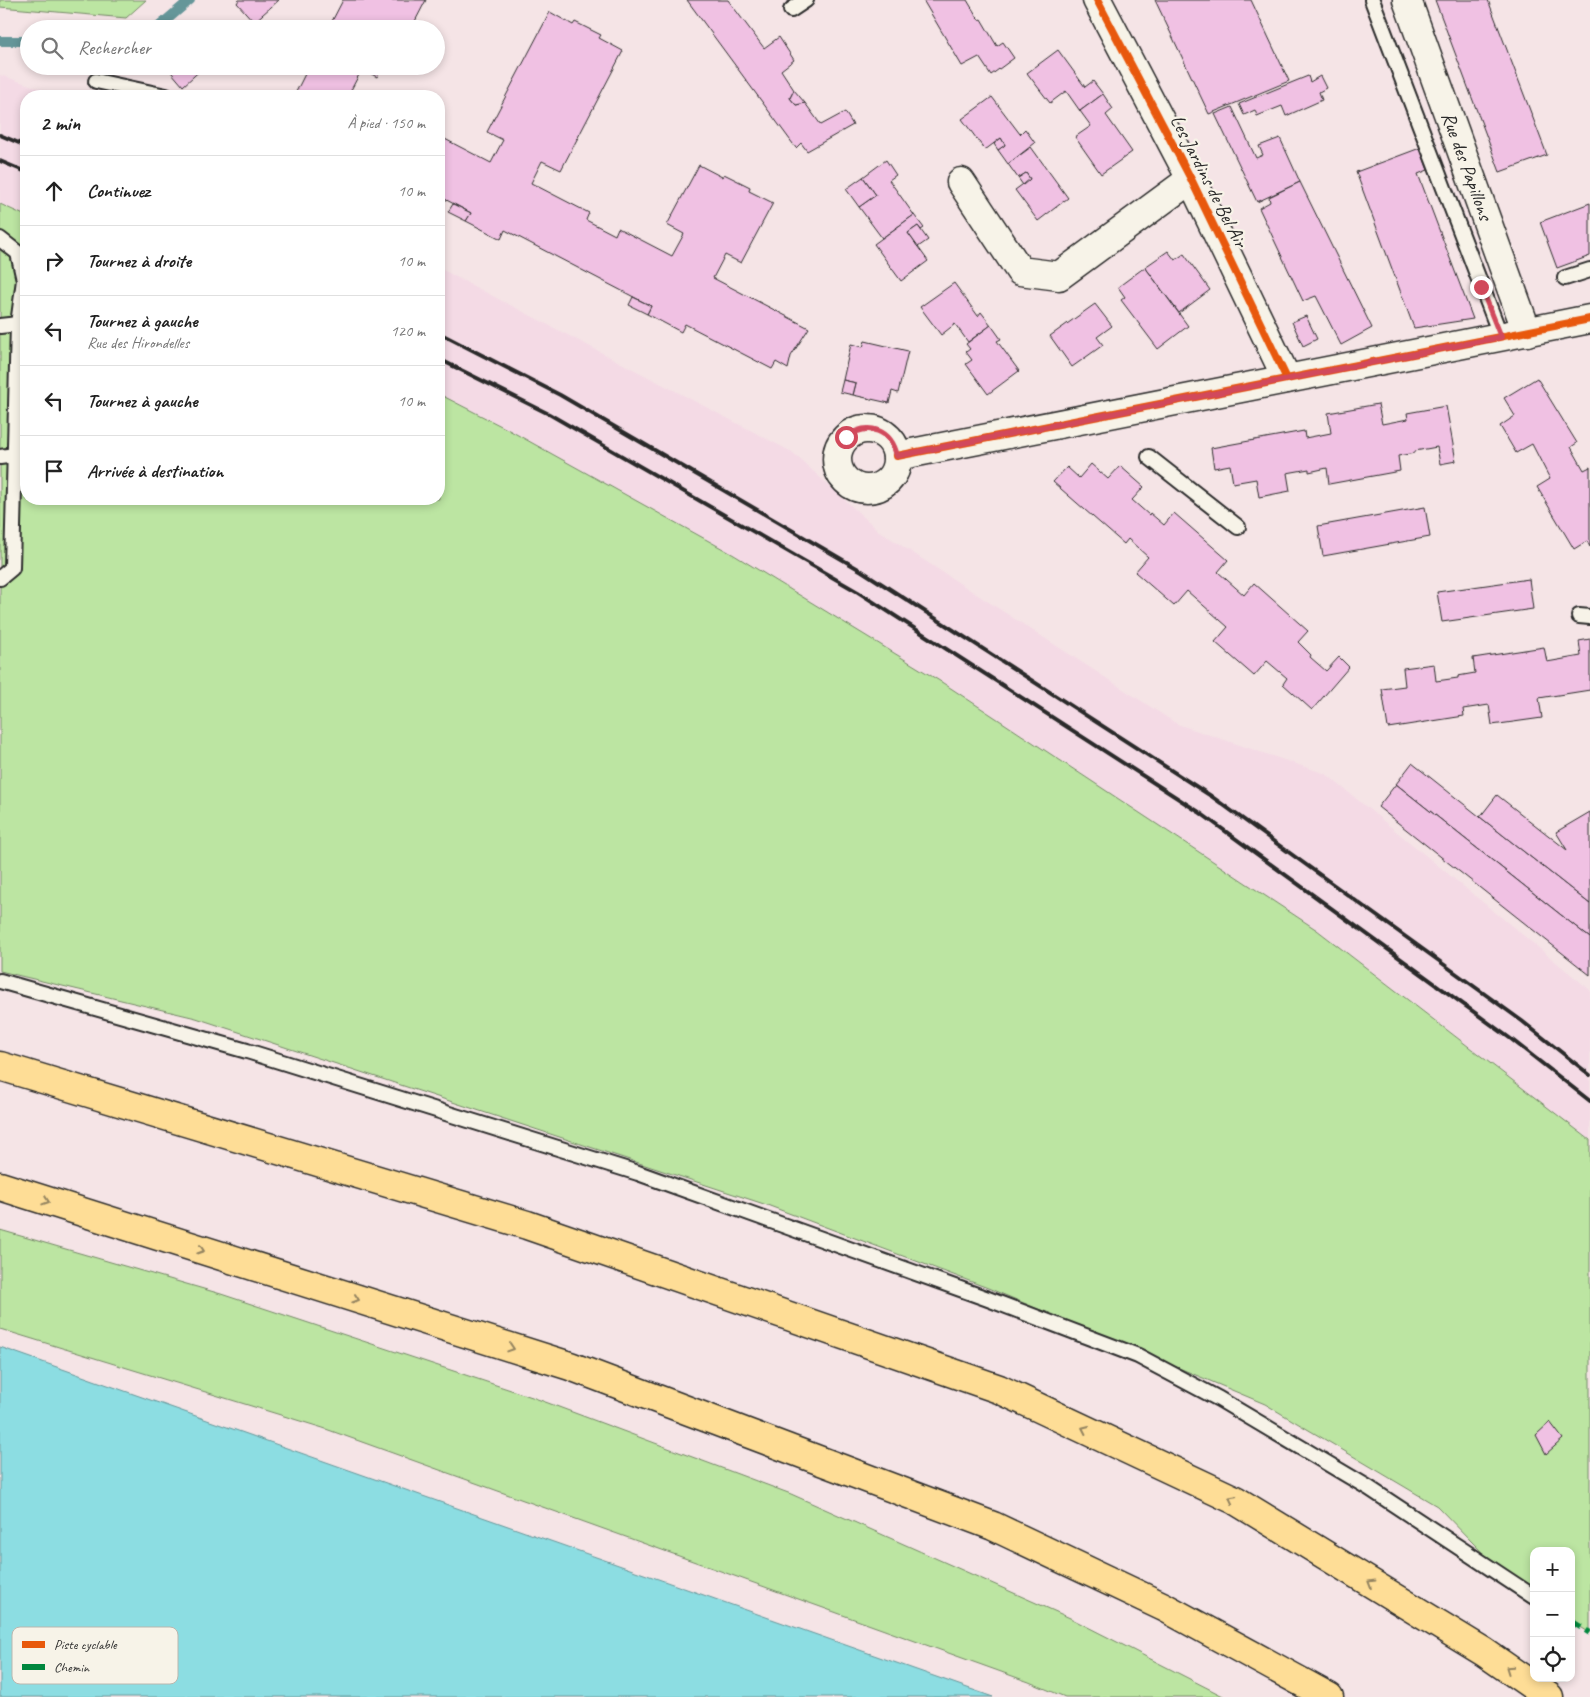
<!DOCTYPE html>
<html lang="fr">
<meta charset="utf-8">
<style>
:root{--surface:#fff;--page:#f2f2f2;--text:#222;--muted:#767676;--line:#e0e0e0}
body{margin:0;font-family:Caveat,sans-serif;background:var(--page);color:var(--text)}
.controls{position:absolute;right:15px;bottom:15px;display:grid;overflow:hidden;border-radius:10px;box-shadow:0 2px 8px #0003}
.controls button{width:45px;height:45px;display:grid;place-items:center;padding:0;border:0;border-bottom:1px solid var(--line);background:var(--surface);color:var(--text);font:25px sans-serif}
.stop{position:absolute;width:15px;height:15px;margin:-11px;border:4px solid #d1495b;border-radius:50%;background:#fff}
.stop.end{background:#d1495b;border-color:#fff;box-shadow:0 1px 5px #0008}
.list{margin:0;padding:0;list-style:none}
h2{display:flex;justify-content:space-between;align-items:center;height:65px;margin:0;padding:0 20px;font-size:21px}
h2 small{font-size:16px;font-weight:400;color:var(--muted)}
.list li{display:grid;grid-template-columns:32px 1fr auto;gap:15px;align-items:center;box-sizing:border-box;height:70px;padding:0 20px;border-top:1px solid var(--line)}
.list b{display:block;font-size:19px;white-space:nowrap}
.list p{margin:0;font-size:16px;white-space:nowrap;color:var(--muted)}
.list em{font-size:16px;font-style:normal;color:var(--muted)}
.icon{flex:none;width:28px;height:28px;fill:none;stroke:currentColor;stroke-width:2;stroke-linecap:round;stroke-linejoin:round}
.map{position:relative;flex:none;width:1590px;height:1697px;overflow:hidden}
.search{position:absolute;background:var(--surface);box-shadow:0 2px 8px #0003;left:20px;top:20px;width:425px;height:55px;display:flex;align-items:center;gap:12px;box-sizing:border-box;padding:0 18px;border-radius:28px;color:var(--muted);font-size:19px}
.panel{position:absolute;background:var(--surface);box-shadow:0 2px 8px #0003;left:20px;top:90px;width:425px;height:415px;border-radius:20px}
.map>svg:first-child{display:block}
.built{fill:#f4dae5}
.green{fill:#bce5a2;stroke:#748866}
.water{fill:#8cdde2;stroke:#659699}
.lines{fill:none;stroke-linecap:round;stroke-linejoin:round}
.stream{stroke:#659699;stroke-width:10}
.building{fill:#f0c1e3;stroke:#2b2b2b}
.lane-casing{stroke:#2b2b2b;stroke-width:18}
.street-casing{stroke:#2b2b2b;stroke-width:31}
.highway-casing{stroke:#2b2b2b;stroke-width:31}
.lane{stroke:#f7f3e8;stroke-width:14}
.street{stroke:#f7f3e8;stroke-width:28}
.highway{stroke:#fedd96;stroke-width:28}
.rail{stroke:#2b2b2b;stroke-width:4}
.quiet{stroke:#00873e;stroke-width:6;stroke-dasharray:12 6;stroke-linecap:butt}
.cycleway-casing{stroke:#f7f3e8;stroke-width:11}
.cycleway{stroke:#e8590c;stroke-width:8}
.oneway{stroke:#948460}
.route{stroke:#d1495b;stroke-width:6}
.labels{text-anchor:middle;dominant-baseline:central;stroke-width:4.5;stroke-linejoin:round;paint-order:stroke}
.street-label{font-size:20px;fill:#2b2b2b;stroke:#f7f3e8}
.key{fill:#f7f3e8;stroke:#bab7af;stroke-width:1}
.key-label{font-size:14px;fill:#2b2b2b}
</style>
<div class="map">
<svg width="1590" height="1697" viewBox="0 0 1590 1697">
<rect width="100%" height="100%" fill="#f5e4e6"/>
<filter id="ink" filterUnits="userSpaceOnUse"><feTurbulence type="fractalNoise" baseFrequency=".02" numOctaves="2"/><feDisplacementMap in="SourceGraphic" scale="10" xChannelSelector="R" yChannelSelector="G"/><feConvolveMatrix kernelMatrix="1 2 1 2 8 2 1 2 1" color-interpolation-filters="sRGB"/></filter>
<g filter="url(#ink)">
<g class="built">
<polygon points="0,75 62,96 26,96 26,216 0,204"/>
<polygon points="439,268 792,452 879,531 1177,724 1326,774 1590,990 1590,1140 1317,930 943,683 734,555 507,429 439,394"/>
</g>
<g class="green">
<polygon points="0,0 146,0 126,18 0,7"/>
<polygon points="0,204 26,216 26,499 439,499 439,394 507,429 734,555 943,683 1317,930 1590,1140 1590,1633 1571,1621 1571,1551 1534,1551 1534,1596 1508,1579 1437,1506 1265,1404 988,1288 767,1205 196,1018 0,971"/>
<polygon points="0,1230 221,1294 532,1397 791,1494 1070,1618 1225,1697 1065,1697 1029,1682 323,1428 0,1329"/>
</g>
<polygon class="water" points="0,1347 993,1697 0,1697"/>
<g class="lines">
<g class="stream">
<polyline points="156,29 190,0"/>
<polyline points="0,41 29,41"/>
</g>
</g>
<g class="building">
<polygon points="239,0 279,0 254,22 237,3"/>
<polygon points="343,0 426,0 411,29 328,29"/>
<polygon points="687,0 728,0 764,48 779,37 794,60 781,70 794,90 790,98 796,105 805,103 821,125 845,112 853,125 807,151 801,143 796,148"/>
<polygon points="923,0 967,0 979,20 981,19 997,46 1003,42 1014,58 991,75 979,57 962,66"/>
<polygon points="1155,0 1251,0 1289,81 1209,114"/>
<polygon points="1435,0 1488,0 1547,155 1500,172"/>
<polygon points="550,12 573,25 575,22 601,35 599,38 623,51 561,170 542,161 531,183 589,213 586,220 615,235 618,228 672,256 684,234 667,225 699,165 722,177 724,174 750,187 749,191 773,203 741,263 725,255 713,278 809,328 791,356 788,369 776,362 772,369 685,324 681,332 647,314 651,306 505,230 501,239 466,221 471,213 439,196 439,136 491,163 503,140 487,132"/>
<polygon points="217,20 225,29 207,29"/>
<polygon points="1058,50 1085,87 1093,81 1103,94 1080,111 1066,91 1050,103 1027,73"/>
<polygon points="166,66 205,66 183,86"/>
<polygon points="309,66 383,66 377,77 362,69 351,90 362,96 294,96"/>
<polygon points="1308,76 1310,82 1320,76 1326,88 1319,92 1322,100 1286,116 1282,106 1257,116 1255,110 1244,115 1239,104"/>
<polygon points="794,90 805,103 796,105 790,98"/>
<polygon points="1103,94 1113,109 1106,115 1132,152 1101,174 1075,137 1091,126 1080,111"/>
<polygon points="992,97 1020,134 1025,129 1035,143 1008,164 998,150 1005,145 1001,138 985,150 962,119"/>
<polygon points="1232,107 1256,158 1263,155 1259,146 1280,138 1300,182 1257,202 1215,114"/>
<polygon points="1001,138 1005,145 998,150 994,144"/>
<polygon points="1031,147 1068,198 1038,221 1015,190 1030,179 1026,173 1018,178 1008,164"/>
<polygon points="1420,148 1428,170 1418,174 1473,319 1414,328 1356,172"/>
<polygon points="886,160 896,175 889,180 914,215 882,238 859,207 876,195 863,177"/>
<polygon points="1026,173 1030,179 1023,185 1018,178"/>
<polygon points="863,177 876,195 859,207 846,189"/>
<polygon points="1300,182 1372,328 1341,345 1316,296 1303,301 1259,208 1270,202 1269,197"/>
<polygon points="1590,203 1590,256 1557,268 1540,222"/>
<polygon points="453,204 471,213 466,221 448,212"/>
<polygon points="914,215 924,228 921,230 918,226 908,233 928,261 901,281 874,244"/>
<polygon points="918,226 928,240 918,247 908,233"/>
<polygon points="1168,251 1175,260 1184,254 1210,290 1179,313 1145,267"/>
<polygon points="1145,267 1188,326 1158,349 1121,300 1125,297 1118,287"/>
<polygon points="954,283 978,316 981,312 991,325 968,342 955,324 941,335 920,307"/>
<polygon points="633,297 651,306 647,314 629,305"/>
<polygon points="1095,304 1112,326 1097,337 1103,345 1072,367 1050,336"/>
<polygon points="1306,316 1317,339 1303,346 1292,322"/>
<polygon points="991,325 1001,339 997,341 1019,371 988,394 966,364 972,360 966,352 970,349 966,344"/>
<polygon points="865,341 908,351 898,393 892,391 889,403 853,395 856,383 843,380 851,344 863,347"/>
<polygon points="1537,378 1577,443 1571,447 1584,470 1590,467 1590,547 1587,541 1574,549 1537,487 1550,479 1532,444 1516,453 1500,426 1515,416 1504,398"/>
<polygon points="843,380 856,383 853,395 840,392"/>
<polygon points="1378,404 1382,424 1408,419 1407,413 1446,406 1456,461 1440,464 1437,447 1415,451 1415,453 1398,456 1400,471 1329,484 1327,468 1309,472 1309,469 1287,473 1290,491 1259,497 1256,479 1233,483 1230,465 1214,468 1211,448 1304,431 1305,438 1331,433 1328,413"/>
<polygon points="1091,464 1108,479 1120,466 1144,487 1132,500 1149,515 1150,513 1164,525 1174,513 1228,560 1218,572 1244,595 1254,583 1308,631 1298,642 1311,655 1310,657 1326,671 1339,657 1349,667 1312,710 1283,684 1287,678 1267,661 1254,676 1215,642 1228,627 1187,591 1174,606 1135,572 1148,557 1128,539 1124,544 1053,482 1067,467 1079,478"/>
<polygon points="1425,507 1430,537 1323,556 1318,526"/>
<polygon points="1529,579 1533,609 1442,622 1437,592"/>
<polygon points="1590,639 1590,690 1539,698 1542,718 1492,725 1489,705 1463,709 1464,716 1388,728 1382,689 1405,686 1403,668 1434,664 1436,681 1458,678 1458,676 1475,673 1473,658 1544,647 1547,662 1581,656 1579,641"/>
<polygon points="1412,763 1590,904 1590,938 1396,784"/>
<polygon points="1396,784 1590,938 1590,975 1378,807"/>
<polygon points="1497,795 1567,850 1556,832 1590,812 1590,904 1480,817"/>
<polygon points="1550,1422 1563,1439 1546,1454 1536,1435"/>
</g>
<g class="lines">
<defs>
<g id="lane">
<polyline points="1372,0 1501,337"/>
<polyline points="791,10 806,0"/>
<polyline points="96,81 166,96"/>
<polyline points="0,239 18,253 24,280 18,324 12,568 0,578"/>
<polyline points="1565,278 1590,270"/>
<polyline points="0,326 18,324"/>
<polyline points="0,457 15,455"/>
<polyline points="1149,457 1238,527"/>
<polyline points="1579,616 1590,617"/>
<polyline points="0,981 247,1051 638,1173 988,1299 1138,1356 1219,1399 1369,1488 1534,1597"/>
</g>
<g id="street">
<polyline points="1097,0 1191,179 1287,379"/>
<polyline points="1407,0 1527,332"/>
<polyline points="961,182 1020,271 1059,276 1191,179"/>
<circle cx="867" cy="459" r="30"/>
<polyline points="897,456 1590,319"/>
</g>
<g id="highway">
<polyline points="0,1066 527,1225 999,1389 1235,1500 1484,1652 1549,1697"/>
<polyline points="0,1186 570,1366 993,1526 1164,1607 1329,1697"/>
</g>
</defs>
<use href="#lane" class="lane-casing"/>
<use href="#street" class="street-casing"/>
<use href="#highway" class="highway-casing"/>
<use href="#lane" class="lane"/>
<use href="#street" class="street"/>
<use href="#highway" class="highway"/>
<g class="rail">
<polyline points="0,135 26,146"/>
<polyline points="0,161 26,172"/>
<polyline points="439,333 560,395 862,571 1211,796 1522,1021 1590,1075"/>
<polyline points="439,359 549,414 858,592 1199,812 1511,1039 1590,1101"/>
</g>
<polyline class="quiet" points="1571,1621 1590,1633"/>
<defs>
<g id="cycleway">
<polyline points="1097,0 1191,179 1287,379"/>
<polyline points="897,456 1590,319"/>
</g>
</defs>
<use href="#cycleway" class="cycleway-casing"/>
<use href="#cycleway" class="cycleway"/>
</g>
<defs><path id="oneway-chevron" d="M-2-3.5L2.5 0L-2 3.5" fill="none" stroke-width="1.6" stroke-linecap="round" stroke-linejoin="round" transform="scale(1.25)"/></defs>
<g class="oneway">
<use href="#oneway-chevron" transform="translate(46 1201) rotate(18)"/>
<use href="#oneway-chevron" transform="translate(201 1250) rotate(18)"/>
<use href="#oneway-chevron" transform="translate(356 1299) rotate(18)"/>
<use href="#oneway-chevron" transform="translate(511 1348) rotate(18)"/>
<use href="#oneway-chevron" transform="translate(1085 1429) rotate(-155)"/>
<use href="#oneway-chevron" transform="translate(1232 1499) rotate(-153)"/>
<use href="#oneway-chevron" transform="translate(1371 1583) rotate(-149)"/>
<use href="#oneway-chevron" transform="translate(1509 1669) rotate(-145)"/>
</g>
</g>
<g class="lines" filter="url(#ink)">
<path class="route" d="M 846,437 C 869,421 891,430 897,456 L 1501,337 L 1481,287"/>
</g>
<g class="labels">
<g class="street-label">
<text transform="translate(1467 166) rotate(70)">Rue des Papillons</text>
<text transform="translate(1209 181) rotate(63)">Les Jardins de Bel Air</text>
</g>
</g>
<rect x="12" y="1627" width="166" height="57" rx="8" class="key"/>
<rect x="22" y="1641" width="23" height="7" fill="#e8590c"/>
<rect x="22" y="1664" width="23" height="6" fill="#00873e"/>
<g class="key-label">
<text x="54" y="1649">Piste cyclable</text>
<text x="54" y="1672">Chemin</text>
</g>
</svg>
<div class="controls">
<button>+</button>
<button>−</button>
<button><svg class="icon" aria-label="locate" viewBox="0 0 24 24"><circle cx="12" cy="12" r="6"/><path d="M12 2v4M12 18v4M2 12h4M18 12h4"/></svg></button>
</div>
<div class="stop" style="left:846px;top:437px"></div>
<div class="stop end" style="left:1481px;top:287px"></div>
<div class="search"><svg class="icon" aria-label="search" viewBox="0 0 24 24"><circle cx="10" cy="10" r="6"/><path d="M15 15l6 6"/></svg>Rechercher</div>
<section class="panel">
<h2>2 min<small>À pied · 150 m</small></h2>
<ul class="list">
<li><svg class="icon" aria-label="ahead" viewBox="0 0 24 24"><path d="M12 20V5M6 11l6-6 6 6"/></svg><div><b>Continuez</b></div><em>10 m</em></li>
<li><svg class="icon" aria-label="right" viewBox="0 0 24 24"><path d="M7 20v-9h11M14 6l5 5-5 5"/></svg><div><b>Tournez à droite</b></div><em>10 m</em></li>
<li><svg class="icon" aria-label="left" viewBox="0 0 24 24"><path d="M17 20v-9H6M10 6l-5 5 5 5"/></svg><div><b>Tournez à gauche</b><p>Rue des Hirondelles</p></div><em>120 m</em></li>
<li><svg class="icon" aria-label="left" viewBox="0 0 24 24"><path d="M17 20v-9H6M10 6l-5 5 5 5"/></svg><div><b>Tournez à gauche</b></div><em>10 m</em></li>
<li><svg class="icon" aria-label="arrive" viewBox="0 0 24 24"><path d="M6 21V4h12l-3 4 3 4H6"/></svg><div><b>Arrivée à destination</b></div></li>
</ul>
</section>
</div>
